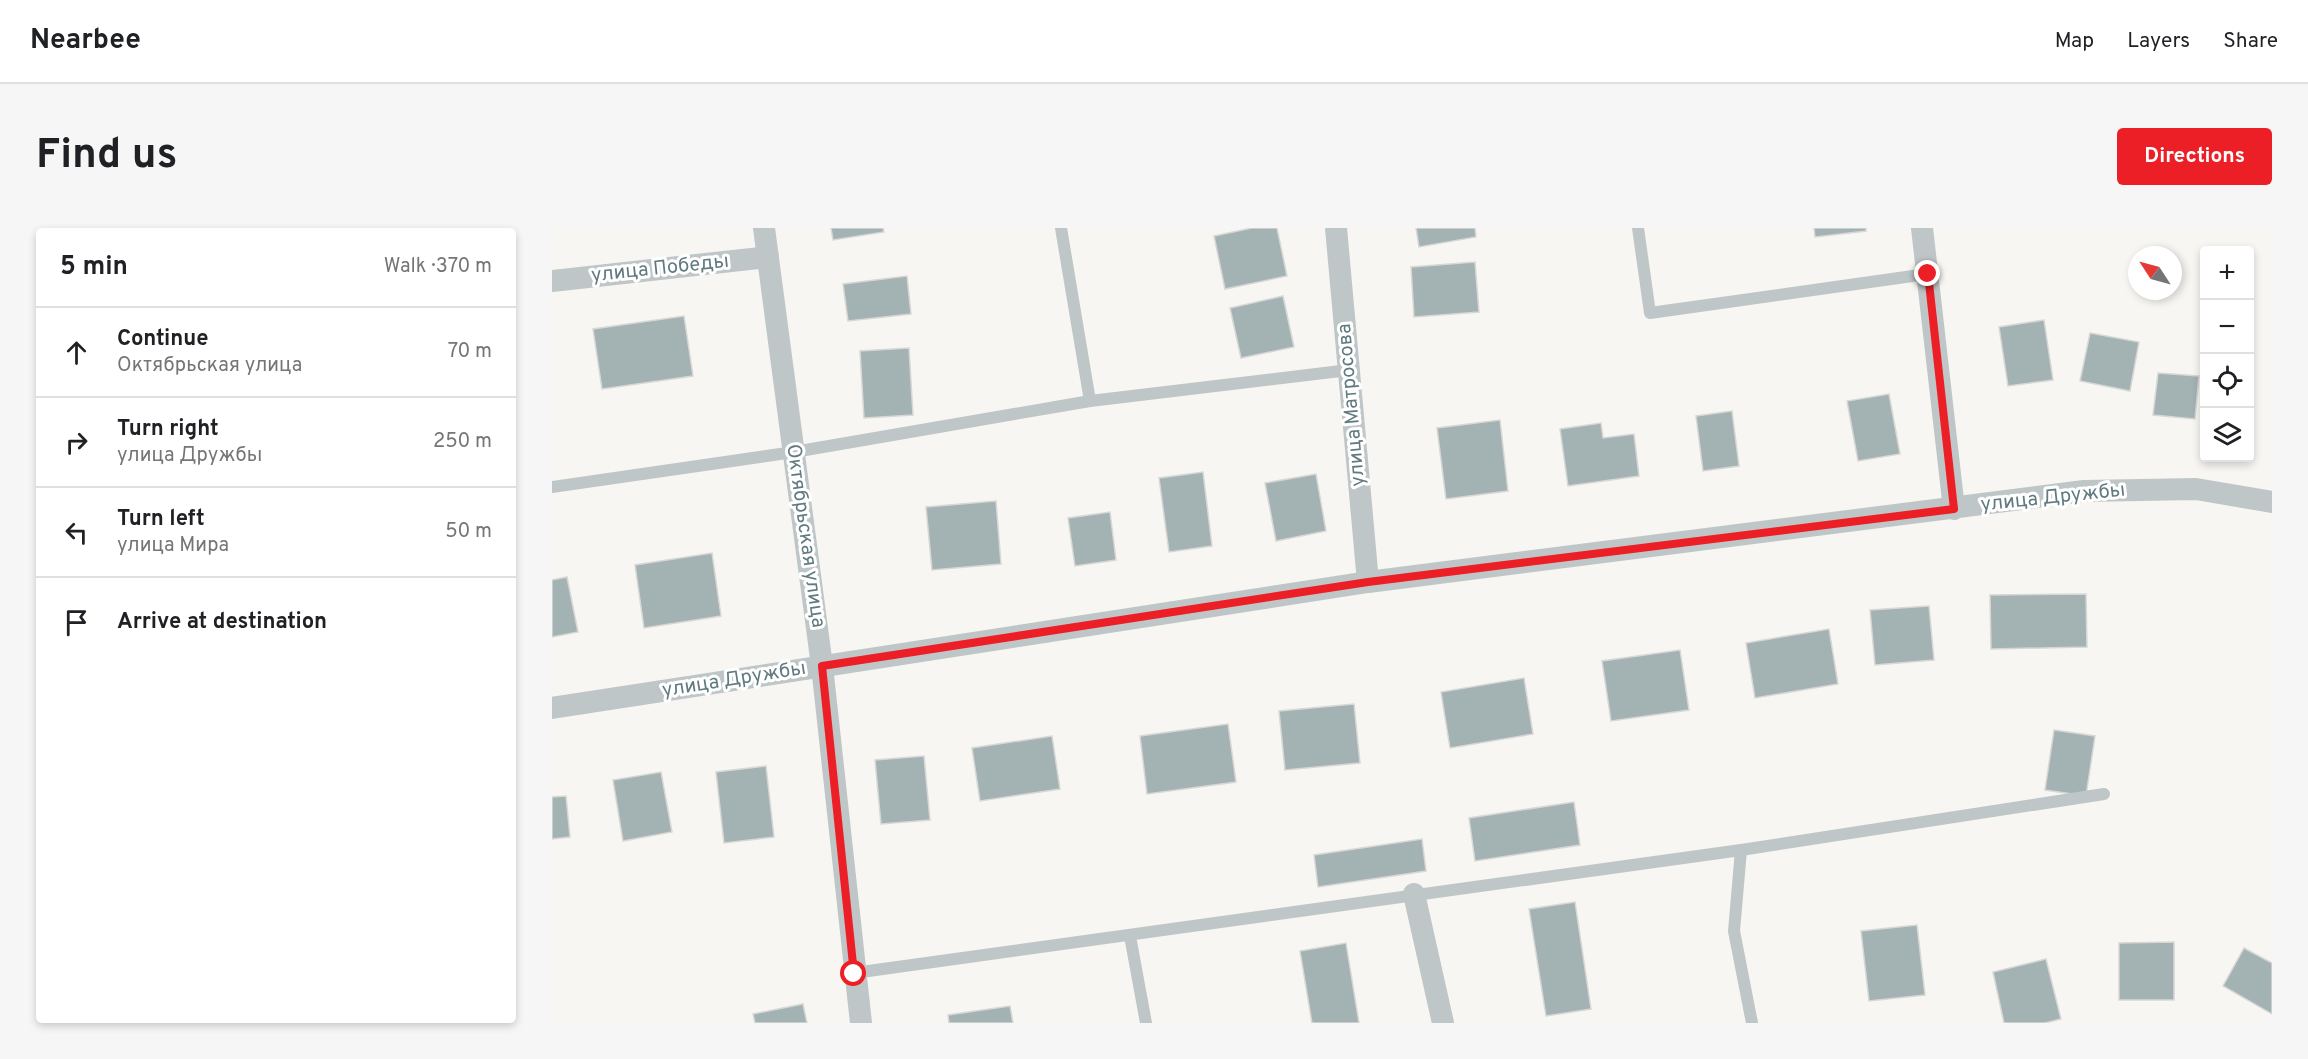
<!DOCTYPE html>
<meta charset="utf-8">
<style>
:root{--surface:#fff;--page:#f6f6f6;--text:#202124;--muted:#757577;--line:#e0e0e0;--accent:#ec1e26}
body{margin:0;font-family:Overpass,sans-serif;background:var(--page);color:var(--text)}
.controls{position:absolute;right:18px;top:18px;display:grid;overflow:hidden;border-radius:6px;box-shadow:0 3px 9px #0003}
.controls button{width:54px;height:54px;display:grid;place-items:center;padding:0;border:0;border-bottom:2px solid var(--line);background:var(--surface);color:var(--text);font:30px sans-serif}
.compass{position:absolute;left:1576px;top:18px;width:54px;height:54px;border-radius:50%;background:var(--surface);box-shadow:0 3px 9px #0003;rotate:306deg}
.stop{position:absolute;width:18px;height:18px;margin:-14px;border:4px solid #ec1e26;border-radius:50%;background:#fff}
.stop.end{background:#ec1e26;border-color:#fff;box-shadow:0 2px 6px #0008}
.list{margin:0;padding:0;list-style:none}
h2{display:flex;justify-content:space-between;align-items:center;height:78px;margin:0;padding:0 24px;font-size:26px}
h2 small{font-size:20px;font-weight:400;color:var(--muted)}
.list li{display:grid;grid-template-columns:39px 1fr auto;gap:18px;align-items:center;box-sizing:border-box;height:90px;padding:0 24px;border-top:2px solid var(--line)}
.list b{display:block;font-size:22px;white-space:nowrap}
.list p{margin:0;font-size:20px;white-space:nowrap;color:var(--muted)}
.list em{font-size:20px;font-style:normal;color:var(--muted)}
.icon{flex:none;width:33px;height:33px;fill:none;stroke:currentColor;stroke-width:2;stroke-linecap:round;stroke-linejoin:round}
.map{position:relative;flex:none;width:1720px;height:795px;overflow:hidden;border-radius:6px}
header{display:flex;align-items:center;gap:36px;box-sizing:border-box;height:84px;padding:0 30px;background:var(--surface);border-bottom:2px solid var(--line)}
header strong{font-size:28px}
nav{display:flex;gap:33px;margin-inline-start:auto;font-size:21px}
.intro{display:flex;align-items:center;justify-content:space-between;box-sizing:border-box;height:144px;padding:0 36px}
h1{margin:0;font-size:42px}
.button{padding:15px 27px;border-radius:6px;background:var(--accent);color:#fff;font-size:21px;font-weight:700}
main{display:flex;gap:36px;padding:0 36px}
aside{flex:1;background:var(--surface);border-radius:6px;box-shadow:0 3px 9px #0003}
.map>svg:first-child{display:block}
.building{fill:#a3b2b3;stroke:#d8d7d6;stroke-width:1.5}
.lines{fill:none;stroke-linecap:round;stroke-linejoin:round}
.lane{stroke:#bfc6c8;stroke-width:12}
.street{stroke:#bfc6c8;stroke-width:22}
.route{stroke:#ec1e26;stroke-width:8}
.labels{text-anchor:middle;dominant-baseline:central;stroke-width:6;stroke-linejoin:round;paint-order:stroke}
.street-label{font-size:20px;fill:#607a80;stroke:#fff}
</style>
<header>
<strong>Nearbee</strong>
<nav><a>Map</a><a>Layers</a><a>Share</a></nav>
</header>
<div class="intro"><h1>Find us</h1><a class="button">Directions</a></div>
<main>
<aside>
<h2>5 min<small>Walk · 370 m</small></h2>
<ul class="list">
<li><svg class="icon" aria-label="ahead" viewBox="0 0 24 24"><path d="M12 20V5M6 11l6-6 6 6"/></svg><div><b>Continue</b><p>Октябрьская улица</p></div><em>70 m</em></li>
<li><svg class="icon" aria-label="right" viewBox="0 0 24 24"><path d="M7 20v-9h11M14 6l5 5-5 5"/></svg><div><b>Turn right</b><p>улица Дружбы</p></div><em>250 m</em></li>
<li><svg class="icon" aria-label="left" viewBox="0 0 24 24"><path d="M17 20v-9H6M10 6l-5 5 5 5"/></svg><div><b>Turn left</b><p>улица Мира</p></div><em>50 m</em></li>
<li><svg class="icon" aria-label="arrive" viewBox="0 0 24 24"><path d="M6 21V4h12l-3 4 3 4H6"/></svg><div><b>Arrive at destination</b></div></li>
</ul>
</aside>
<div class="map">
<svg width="1720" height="795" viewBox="0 0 1720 795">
<rect width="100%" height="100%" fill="#f7f6f3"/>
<g class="building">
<polygon points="279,0 331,0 332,4 281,12"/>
<polygon points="700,0 725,0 735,48 673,61 662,8"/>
<polygon points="864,0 923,0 924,9 867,19"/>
<polygon points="1262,0 1314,0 1314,3 1263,9"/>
<polygon points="923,34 927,84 862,89 859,39"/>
<polygon points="355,48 359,86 296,93 291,56"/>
<polygon points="731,68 742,119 689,130 678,80"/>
<polygon points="132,88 141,148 50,161 41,101"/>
<polygon points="1492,92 1501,152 1456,158 1447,99"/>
<polygon points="1538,105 1587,114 1578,163 1528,153"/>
<polygon points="357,120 361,187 312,190 308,123"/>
<polygon points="1606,145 1647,148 1643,191 1601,187"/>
<polygon points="1337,166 1348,226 1306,233 1295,173"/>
<polygon points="1180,183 1187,238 1151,243 1144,188"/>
<polygon points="948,192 956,263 894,271 885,200"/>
<polygon points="1049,195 1051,210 1082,206 1087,248 1016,258 1008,201"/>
<polygon points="651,244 660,318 617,324 607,250"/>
<polygon points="764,246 774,303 724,313 713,255"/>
<polygon points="444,273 449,336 380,342 374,279"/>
<polygon points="558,284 564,332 523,338 516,290"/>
<polygon points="160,325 169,388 92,400 83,337"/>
<polygon points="15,349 26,404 0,409 0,352"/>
<polygon points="1534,366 1535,419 1439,421 1438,367"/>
<polygon points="1377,378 1382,432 1323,437 1318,382"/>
<polygon points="1277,401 1286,456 1203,470 1194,415"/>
<polygon points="1128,422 1137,482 1059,493 1050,433"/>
<polygon points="972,450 981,506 898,520 889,464"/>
<polygon points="802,476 808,535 733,542 727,483"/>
<polygon points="676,496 684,554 595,566 588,508"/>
<polygon points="1502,502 1543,508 1534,568 1493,562"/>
<polygon points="500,508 508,561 428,573 420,520"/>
<polygon points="372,528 378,592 329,596 323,532"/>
<polygon points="214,538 222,609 172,615 164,544"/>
<polygon points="109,544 120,604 71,613 61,552"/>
<polygon points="14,568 18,609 0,611 0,569"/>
<polygon points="1022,574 1028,617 923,633 917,590"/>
<polygon points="870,611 874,643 766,659 762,627"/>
<polygon points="1023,674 1039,781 994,788 977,681"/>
<polygon points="1365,697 1373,767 1317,773 1309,703"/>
<polygon points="1622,714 1622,772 1567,772 1567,715"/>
<polygon points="794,715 807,795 760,795 748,723"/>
<polygon points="1692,720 1720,735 1720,786 1671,758"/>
<polygon points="1494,731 1509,791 1493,795 1452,795 1441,744"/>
<polygon points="251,776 255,795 203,795 201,786"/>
<polygon points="458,778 461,795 397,795 396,787"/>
</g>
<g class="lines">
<g class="lane">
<polyline points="509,0 538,173"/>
<polyline points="1086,0 1098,85 1375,46"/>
<polyline points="0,259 242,224 538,173 797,142"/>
<polyline points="1189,622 1182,703 1200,795"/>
<polyline points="578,708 594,795"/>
<polyline points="302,745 1189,622 1552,566"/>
</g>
<g class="street">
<polyline points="212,0 270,438 309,795"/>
<polyline points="784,0 816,354"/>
<polyline points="1370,0 1402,281"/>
<polyline points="0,53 216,29"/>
<polyline points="0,480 816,354 1532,263 1644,261 1720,274"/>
<polyline points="862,666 891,795"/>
</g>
</g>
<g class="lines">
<polyline class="route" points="302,746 270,438 816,354 1402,281 1376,46"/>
</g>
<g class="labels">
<g class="street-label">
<text transform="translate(108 41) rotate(-6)">улица Победы</text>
<text transform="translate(800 177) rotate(-95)">улица Матросова</text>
<text transform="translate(1501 270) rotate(-6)">улица Дружбы</text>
<text transform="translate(253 308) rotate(82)">Октябрьская улица</text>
<text transform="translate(182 452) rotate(-9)">улица Дружбы</text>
</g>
</g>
</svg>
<div class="controls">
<button>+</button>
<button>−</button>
<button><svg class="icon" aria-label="locate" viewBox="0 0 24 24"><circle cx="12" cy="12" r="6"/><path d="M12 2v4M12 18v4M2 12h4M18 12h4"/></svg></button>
<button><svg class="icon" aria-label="layers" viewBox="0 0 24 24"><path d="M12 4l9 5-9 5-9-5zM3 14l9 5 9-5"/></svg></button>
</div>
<svg class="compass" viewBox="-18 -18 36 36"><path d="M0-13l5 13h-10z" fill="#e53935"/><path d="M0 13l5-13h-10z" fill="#757577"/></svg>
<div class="stop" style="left:302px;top:746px"></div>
<div class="stop end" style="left:1376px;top:46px"></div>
</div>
</main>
